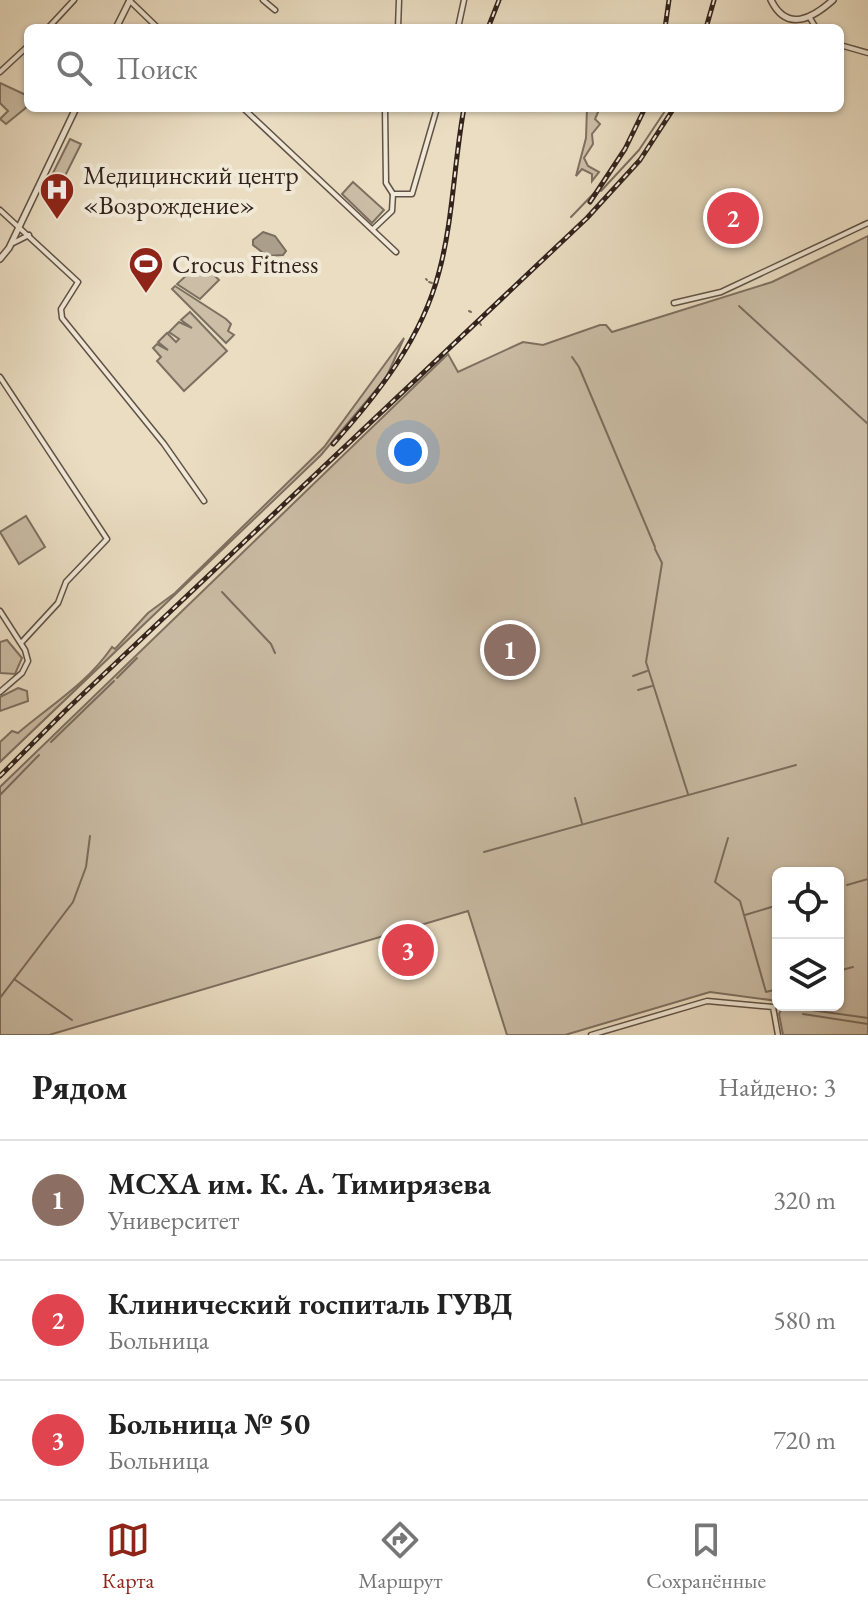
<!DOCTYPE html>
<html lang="ru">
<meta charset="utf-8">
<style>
:root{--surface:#fff;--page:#f2f2f2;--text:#222;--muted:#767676;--line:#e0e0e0;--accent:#8f2418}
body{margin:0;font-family:"EB Garamond",serif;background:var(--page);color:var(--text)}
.controls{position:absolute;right:24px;bottom:24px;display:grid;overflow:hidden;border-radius:12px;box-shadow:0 2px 6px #0004}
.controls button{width:72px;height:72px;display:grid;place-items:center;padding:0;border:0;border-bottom:2px solid var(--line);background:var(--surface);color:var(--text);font:40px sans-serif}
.you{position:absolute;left:408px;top:452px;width:28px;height:28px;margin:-20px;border:6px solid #fff;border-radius:50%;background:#1a73e8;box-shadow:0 0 0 12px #1a73e833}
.badge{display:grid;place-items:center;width:52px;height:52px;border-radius:50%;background:var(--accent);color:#fff;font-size:26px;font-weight:700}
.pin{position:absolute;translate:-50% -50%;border:4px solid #fff;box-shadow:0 2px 8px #0006}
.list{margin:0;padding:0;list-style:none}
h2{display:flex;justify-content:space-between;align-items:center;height:104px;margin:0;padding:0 32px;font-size:34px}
h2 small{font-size:26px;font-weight:400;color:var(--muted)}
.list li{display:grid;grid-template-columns:52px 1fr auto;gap:24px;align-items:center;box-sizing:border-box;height:120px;padding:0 32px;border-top:2px solid var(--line)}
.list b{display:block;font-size:30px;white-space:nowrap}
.list p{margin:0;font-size:26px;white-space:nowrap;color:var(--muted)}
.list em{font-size:26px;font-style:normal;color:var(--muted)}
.icon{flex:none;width:44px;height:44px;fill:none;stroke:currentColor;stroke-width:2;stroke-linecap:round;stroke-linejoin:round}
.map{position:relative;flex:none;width:868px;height:1035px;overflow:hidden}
.search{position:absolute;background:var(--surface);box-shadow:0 2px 6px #0004;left:24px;right:24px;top:24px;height:88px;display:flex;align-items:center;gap:20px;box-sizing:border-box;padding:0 28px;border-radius:12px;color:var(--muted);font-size:30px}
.sheet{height:464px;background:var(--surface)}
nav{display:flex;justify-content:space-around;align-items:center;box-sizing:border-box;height:112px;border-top:2px solid var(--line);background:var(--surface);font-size:22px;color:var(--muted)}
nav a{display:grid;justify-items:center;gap:4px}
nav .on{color:var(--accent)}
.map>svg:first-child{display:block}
.green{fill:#cbbda6;stroke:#7e7061;stroke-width:2}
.water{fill:#ab9e8a;stroke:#7b6d5e;stroke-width:2}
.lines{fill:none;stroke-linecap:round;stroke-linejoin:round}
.stream{stroke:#7b6d5e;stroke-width:2}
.minor-casing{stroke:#605246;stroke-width:7}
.tertiary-casing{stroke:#605246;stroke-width:8}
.minor{stroke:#f1e9d7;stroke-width:4}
.tertiary{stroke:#f1e9d7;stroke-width:5}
.rail-casing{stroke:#32231c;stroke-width:5}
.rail{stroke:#f1e9d7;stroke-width:2;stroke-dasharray:6;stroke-linecap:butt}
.labels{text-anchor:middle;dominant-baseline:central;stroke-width:8;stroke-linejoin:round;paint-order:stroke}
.poi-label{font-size:26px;fill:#32231c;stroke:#f1e9d7;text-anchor:start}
</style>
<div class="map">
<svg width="868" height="1035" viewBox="0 0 868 1035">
<rect width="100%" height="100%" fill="#eaddc2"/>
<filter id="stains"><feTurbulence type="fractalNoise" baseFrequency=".0025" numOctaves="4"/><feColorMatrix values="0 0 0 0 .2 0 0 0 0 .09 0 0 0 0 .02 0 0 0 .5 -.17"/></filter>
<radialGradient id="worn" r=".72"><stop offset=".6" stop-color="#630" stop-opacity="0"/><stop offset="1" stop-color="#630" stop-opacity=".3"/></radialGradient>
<g class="green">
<polygon points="0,83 28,96 28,106 6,124 0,119 8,111 0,103"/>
<polygon points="587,108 599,110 595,119 600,124 592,134 593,144 584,158 588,166 599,172 592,181 592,174 582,169 576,176 586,138"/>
<polygon points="70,139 81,144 55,196 44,191"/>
<polygon points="353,182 384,210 372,223 342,194"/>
<polygon points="868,236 868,1035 783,1035 779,1014 783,1005 838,1005 838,873 778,873 778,1001 710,992 565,1035 507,1035 468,911 49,1035 0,1035 0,787 448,354 458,372 523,342 543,345 600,325 606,325 612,332 772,282"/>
<polygon points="201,262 219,280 200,299 177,284"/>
<polygon points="175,286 226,319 231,324 228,331 234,335 226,343 172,289"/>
<polygon points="190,312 227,351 184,391 157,361 161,357 153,348 157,344 168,350 158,342 167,333 176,342 179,339 169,332 179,322 192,328 181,320"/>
<path d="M 404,338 L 386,378 L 321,455 L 0,762 L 0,742 L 12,731 L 18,733 C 48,707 87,684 112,647 L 115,649 L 148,613 L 175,593 L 324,447 Z"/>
<polygon points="26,516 45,547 19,564 0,532"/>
<polygon points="7,640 22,658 15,674 0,673 0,642"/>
<polygon points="18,688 27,691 28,701 0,711 0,697"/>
</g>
<polygon class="water" points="263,232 275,236 286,251 283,255 267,256 253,245 253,240"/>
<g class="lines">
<g class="stream">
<polyline points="703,28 703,27"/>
<polyline points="601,191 639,150 667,108"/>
<polyline points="571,217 598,189"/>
<polyline points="426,279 427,280"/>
<polyline points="429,282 432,283"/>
<polyline points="739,306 868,424"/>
<polyline points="469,311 471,312"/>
<polyline points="479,322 481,325"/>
<polyline points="572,357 579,367 655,547"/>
<polyline points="655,549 662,563 646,662 688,794"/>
<polyline points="222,592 271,644 275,653"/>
<polyline points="633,676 647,671"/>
<polyline points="117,678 137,658"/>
<polyline points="638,690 652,686"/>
<polyline points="51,742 114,681"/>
<polyline points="0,795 39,755"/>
<polyline points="575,798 582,823"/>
<polyline points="728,838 715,882 740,901 766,992 778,989"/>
<polyline points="484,852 796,765"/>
<polyline points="847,885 868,879"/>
<polyline points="745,915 778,905"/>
<polyline points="838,971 853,967"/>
<polyline points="14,979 72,1020"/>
<polyline points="0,998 73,902 86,867 90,836"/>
<polyline points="804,1009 868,1018"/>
<polyline points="803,1014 868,1024"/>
</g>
<defs>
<g id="minor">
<polyline points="129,0 158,28"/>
<polyline points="263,0 275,10"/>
<polyline points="810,18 816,28"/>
<polyline points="48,28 74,0"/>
<polyline points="398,28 399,0"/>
<polyline points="458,28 464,0"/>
<polyline points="840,45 868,53"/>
<polyline points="0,72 28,46"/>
<polyline points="243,108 396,252"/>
<polyline points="385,108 386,183 393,194"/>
<polyline points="393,194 412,194 437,108"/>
<polyline points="0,210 78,282 61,309 62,318 164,444 204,501"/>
<polyline points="373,229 392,211 393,194"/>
<polyline points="13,243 29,235"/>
<polyline points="674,303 721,292 868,223"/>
<polyline points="0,377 107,539 66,582 58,603 21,643"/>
<polyline points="0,611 25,650 28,661 22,673 0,692"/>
<polyline points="591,1035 707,1001 773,1007 778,1035"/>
</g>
<g id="tertiary">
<path d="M 771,0 C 787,33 813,18 833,0"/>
<polyline points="116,28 130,0"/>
<polyline points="0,259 9,248 76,108"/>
</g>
</defs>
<use href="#minor" class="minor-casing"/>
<use href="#tertiary" class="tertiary-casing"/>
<use href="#minor" class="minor"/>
<use href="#tertiary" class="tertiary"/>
<defs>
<g id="rail">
<polyline points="488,28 499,0"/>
<polyline points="665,28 669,0"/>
<polyline points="706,28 714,0"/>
<polyline points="590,202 625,149 645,108"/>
<path d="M 333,444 C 378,394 422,338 439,272 C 453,221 454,162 464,108"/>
<polyline points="0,776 65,711 587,218 640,160 674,108"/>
</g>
</defs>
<use href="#rail" class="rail-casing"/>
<use href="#rail" class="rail"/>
</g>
<defs>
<symbol id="hospital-pin" viewBox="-11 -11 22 30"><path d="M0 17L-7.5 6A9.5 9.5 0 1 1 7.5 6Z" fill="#8f2418" stroke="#f1e9d7"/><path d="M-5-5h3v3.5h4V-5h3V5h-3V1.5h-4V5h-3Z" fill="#fff"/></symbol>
<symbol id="stadium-pin" viewBox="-11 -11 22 30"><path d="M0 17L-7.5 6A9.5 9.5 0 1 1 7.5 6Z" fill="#8f2418" stroke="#f1e9d7"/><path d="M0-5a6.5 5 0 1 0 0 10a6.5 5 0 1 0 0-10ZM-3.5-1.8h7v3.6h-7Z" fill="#fff"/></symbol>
</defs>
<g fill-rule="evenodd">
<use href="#hospital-pin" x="37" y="170" width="40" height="54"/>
<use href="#stadium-pin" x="126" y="244" width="40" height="54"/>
</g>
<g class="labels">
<g class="poi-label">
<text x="83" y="175">Медицинский центр<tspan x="83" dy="30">«Возрождение»</tspan></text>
<text x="172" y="264">Crocus Fitness</text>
</g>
</g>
<rect width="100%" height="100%" filter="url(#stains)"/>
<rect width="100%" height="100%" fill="url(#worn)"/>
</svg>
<div class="controls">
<button><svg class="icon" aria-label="locate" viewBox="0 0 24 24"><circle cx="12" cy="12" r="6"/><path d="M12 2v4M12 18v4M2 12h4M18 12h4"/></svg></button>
<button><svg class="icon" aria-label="layers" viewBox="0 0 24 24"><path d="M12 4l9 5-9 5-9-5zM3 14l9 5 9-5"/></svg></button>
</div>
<div class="you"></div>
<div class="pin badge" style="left:510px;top:650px;background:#8d6e63">1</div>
<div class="pin badge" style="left:733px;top:218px;background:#e0444e">2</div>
<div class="pin badge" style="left:408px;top:950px;background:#e0444e">3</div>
<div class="search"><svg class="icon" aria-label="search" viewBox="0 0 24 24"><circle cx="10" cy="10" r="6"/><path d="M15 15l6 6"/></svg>Поиск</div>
</div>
<section class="sheet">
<h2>Рядом<small>Найдено: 3</small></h2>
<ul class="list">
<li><span class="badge" style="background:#8d6e63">1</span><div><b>МСХА им. К. А. Тимирязева</b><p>Университет</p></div><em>320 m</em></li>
<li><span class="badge" style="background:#e0444e">2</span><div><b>Клинический госпиталь ГУВД</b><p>Больница</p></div><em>580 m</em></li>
<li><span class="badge" style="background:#e0444e">3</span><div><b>Больница № 50</b><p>Больница</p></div><em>720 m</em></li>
</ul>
</section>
<nav>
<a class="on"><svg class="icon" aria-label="map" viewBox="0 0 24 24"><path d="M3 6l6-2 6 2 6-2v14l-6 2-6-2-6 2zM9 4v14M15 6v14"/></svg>Карта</a>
<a><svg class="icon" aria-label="directions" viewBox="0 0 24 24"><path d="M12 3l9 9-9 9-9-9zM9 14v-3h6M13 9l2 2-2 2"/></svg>Маршрут</a>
<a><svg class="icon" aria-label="saved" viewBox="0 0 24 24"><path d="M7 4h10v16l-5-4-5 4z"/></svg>Сохранённые</a>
</nav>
